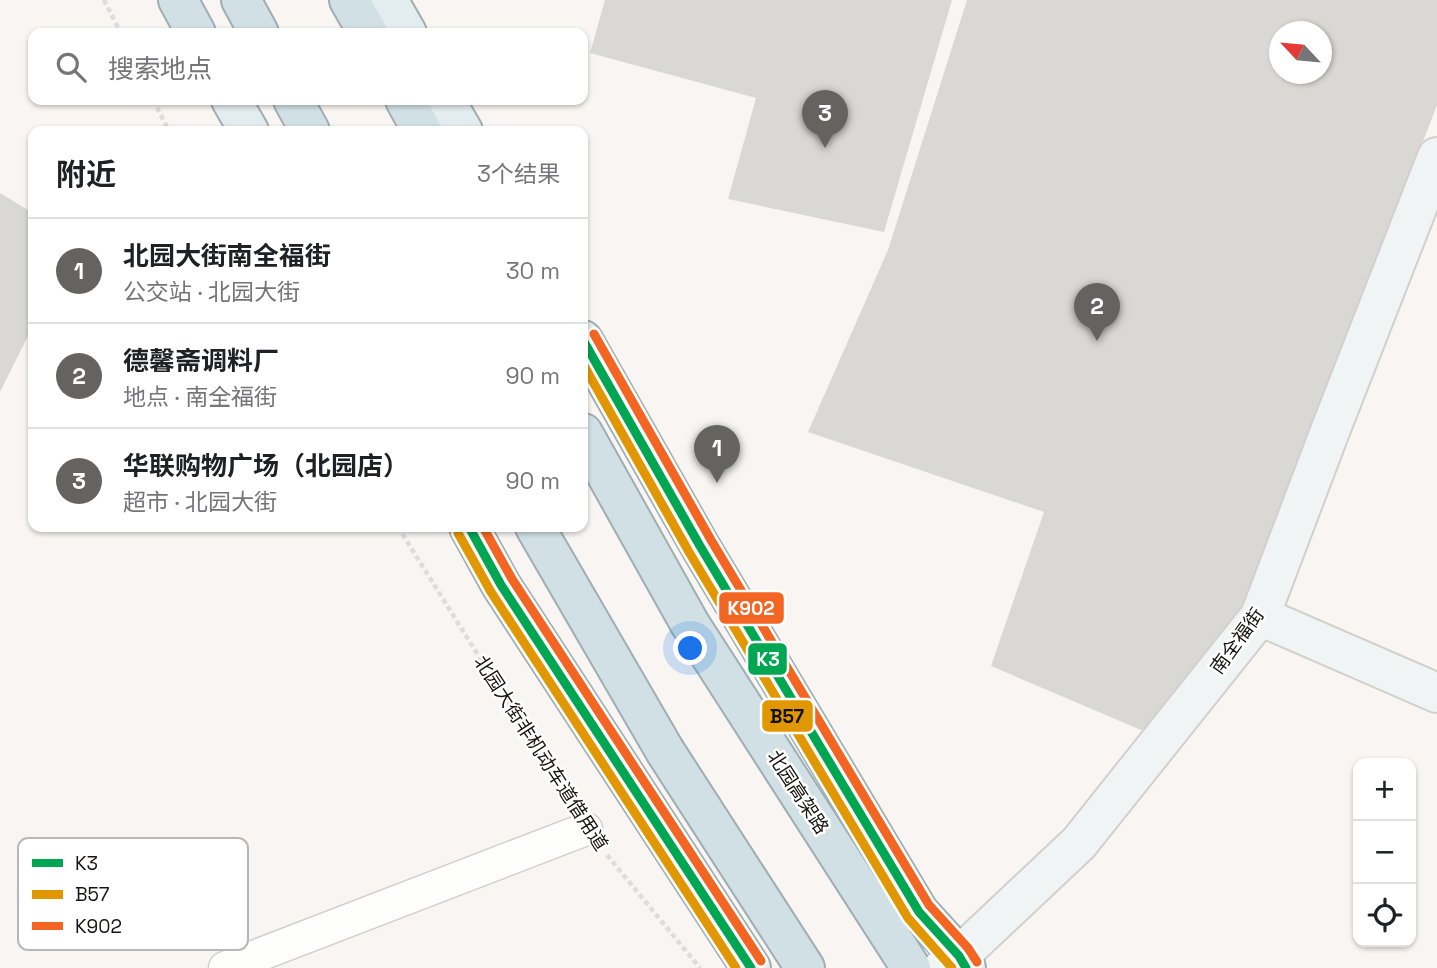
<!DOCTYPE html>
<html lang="zh">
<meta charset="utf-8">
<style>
:root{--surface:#fff;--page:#f6f6f6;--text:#202124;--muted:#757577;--line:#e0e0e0;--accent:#646360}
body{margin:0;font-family:"Space Grotesk","Noto Sans SC",sans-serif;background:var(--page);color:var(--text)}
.controls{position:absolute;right:21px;bottom:21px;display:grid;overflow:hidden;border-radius:14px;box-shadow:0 2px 5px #0004}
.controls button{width:63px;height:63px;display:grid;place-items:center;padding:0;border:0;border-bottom:2px solid var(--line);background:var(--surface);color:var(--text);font:35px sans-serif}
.compass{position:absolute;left:1269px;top:21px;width:63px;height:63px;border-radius:50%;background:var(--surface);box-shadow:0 2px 5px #0004;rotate:296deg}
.you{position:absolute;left:691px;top:649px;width:24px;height:24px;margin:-18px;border:5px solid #fff;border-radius:50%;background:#1a73e8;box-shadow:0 0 0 10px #1a73e833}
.badge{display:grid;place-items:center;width:46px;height:46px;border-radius:50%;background:var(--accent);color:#fff;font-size:23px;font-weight:700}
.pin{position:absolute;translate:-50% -58px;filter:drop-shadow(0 2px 4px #0008)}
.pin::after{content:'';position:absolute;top:37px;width:24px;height:21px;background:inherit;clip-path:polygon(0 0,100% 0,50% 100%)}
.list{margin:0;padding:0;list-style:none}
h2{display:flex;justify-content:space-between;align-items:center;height:91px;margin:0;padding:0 28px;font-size:30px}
h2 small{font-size:23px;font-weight:400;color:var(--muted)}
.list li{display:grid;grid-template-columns:46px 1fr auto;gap:21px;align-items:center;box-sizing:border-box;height:105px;padding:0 28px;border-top:2px solid var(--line)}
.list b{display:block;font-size:26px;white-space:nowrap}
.list p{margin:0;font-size:23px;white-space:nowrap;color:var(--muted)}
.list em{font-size:23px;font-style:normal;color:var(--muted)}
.icon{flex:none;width:38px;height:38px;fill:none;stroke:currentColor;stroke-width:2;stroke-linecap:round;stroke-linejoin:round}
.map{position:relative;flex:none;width:1437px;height:968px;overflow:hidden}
.search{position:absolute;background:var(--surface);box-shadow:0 2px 5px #0004;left:28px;top:28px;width:560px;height:77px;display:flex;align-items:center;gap:18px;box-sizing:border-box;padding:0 24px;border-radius:14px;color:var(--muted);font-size:26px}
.panel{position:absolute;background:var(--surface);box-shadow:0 2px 5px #0004;left:28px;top:126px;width:560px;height:406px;border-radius:14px}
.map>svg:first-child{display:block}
.building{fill:#dad8d5;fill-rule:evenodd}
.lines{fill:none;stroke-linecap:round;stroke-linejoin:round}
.street-casing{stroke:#d2d0cd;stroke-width:35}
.secondary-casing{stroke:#d2d0cd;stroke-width:42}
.primary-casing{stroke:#9eaeb2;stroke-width:42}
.highway-casing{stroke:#9eaeb2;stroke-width:42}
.path{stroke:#dedddc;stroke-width:4.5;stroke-dasharray:5 3.5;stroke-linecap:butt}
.street{stroke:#fefefd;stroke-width:32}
.secondary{stroke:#f0f4f5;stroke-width:38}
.primary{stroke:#e3ecee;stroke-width:38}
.highway{stroke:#d0e0e4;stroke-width:38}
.bus-1-casing{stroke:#fff;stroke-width:14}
.bus-2-casing{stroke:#fff;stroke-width:14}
.bus-3-casing{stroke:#fff;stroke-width:14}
.bus-1{stroke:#00a651;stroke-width:9}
.bus-2{stroke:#e09702;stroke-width:9}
.bus-3{stroke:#f26522;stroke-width:9}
.labels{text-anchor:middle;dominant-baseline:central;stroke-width:5;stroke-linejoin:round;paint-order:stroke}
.street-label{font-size:19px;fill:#151412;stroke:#fff}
.key{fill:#fff;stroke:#b9b8b8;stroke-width:2}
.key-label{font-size:19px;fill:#151412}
.line-badge{stroke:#fff;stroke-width:2.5}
.badge-label{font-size:19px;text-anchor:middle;font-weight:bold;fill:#fff}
.pale-badge-label{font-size:19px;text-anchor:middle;font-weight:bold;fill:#111}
</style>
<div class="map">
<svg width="1437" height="968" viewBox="0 0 1437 968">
<rect width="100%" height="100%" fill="#f8f5f2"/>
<g class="building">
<polygon points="605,0 952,0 884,232 728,199 756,98 590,53"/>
<path d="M 967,0 L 1437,0 L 1437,105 L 1245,606 L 1162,739 L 991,666 L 1044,512 L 808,432 L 888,250 ZM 1280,32 L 1322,32 L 1322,74 L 1280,74 Z"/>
<polygon points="0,193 33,213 33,326 0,392"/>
</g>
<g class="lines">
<defs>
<polyline id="street" points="225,968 586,829"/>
<g id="secondary">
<polyline points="1260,616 1437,693"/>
<polyline points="943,968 959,956 1079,843 1260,616 1330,431 1437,157"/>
</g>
<g id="primary">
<polyline points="388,0 407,33"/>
<polyline points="231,100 249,131"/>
<polyline points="445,100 463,131"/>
<polyline points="583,340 700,546 919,912 959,956 966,968"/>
<polyline points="469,527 501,585 751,968"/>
</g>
<g id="highway">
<polyline points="178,0 196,33"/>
<polyline points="241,0 259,33"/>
<polyline points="349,0 368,33"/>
<polyline points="293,100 310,131"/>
<polyline points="405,100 422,131"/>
<polyline points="583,433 690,624 911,968"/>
<polyline points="535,527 665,751 805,968"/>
</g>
</defs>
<use href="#street" class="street-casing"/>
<use href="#secondary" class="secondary-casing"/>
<use href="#primary" class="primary-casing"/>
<use href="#highway" class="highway-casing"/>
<g class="path">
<polyline points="104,0 121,33"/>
<polyline points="153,100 169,131"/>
<polyline points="398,527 568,799"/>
<polyline points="607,855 700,968"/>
</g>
<use href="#street" class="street"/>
<use href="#secondary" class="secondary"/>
<use href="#primary" class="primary"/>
<use href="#highway" class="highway"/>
<defs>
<g id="bus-1">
<polyline points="583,340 700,546 919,912 959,956 966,968"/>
<polyline points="469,527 501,585 751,968"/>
</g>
<g id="bus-2">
<polyline points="583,364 689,552 908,918 952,968"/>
<polyline points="458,533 491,592 736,968"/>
</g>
<g id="bus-3">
<polyline points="594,334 711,540 929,905 968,948 977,962"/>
<polyline points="483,527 512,579 761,961"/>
</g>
</defs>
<use href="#bus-1" class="bus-1-casing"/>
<use href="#bus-2" class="bus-2-casing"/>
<use href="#bus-3" class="bus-3-casing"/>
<use href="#bus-1" class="bus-1"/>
<use href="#bus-2" class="bus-2"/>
<use href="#bus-3" class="bus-3"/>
</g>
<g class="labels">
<g class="street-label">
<text transform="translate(1237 641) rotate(-54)">南全福街</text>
<text transform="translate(541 753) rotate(57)">北园大街非机动车道借用道</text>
<text transform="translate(798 792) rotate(57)">北园高架路</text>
</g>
</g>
<rect x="18" y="838" width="230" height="112" rx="10" class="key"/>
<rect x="32" y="859" width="31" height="8" fill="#00a651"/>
<rect x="32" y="890" width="31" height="9" fill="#e09702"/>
<rect x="32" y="922" width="31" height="8" fill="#f26522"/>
<g class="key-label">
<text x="75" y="870">K3</text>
<text x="75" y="901">B57</text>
<text x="75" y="933">K902</text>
</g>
<g class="line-badge">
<rect x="718" y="591" width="67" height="34" rx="7" fill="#f26522"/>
<rect x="747" y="642" width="41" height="34" rx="7" fill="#00a651"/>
<rect x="761" y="699" width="53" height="34" rx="7" fill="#e09702"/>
</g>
<g class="badge-label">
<text x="751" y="615">K902</text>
<text x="768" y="666">K3</text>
</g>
<g class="pale-badge-label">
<text x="787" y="723">B57</text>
</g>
</svg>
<div class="controls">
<button>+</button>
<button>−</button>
<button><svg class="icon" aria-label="locate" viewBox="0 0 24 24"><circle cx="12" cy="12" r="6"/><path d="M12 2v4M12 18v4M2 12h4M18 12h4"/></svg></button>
</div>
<svg class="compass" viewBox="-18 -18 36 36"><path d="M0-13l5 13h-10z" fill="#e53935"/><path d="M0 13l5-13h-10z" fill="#757577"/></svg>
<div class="you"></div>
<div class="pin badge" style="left:717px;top:483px">1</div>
<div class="pin badge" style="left:1097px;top:341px">2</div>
<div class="pin badge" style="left:825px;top:148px">3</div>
<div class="search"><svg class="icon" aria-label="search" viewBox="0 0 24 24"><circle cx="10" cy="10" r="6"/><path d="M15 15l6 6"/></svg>搜索地点</div>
<section class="panel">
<h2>附近<small>3个结果</small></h2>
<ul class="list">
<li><span class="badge">1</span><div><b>北园大街南全福街</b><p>公交站 · 北园大街</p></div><em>30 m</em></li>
<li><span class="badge">2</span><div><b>德馨斋调料厂</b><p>地点 · 南全福街</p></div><em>90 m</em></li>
<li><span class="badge">3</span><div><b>华联购物广场（北园店）</b><p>超市 · 北园大街</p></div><em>90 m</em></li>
</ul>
</section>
</div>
